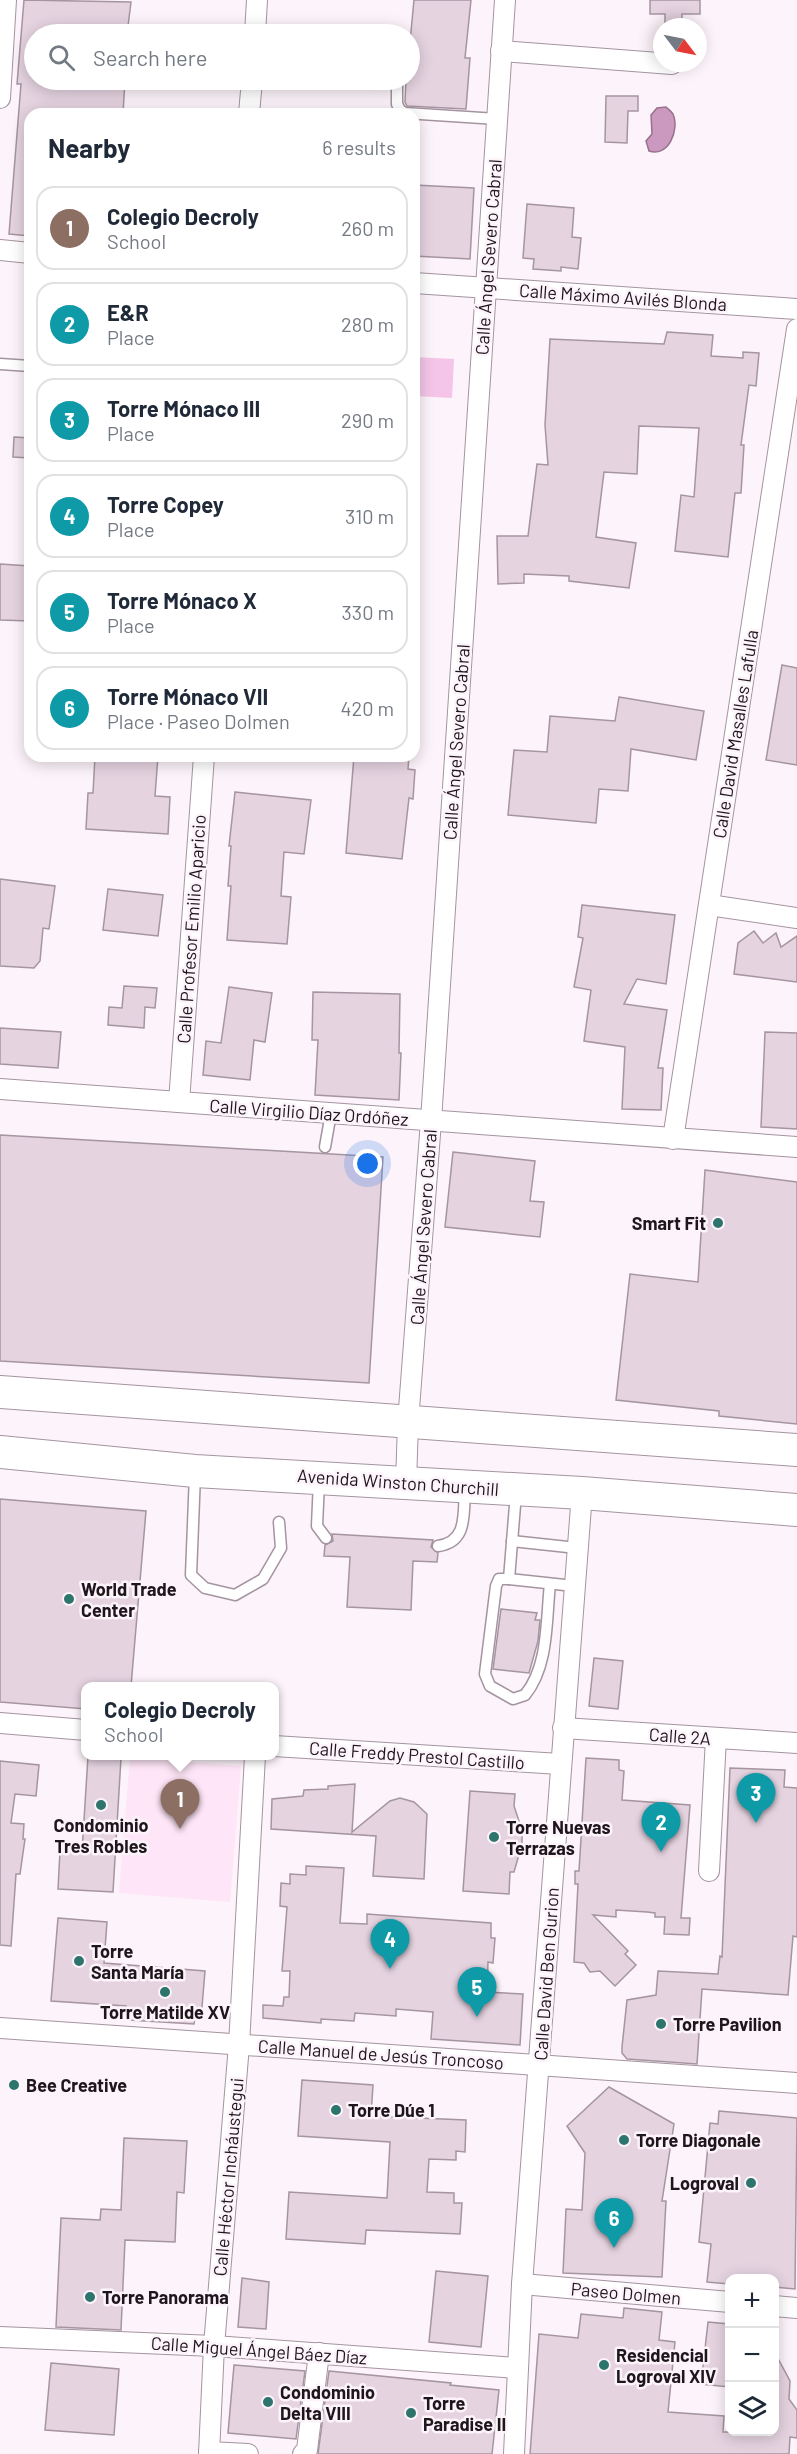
<!DOCTYPE html>
<meta charset="utf-8">
<style>
:root{--surface:#fff;--page:#f6f6f7;--text:#1f2937;--muted:#747a83;--line:#e0e1e3;--accent:#2d746d}
body{margin:0;font-family:Barlow,sans-serif;background:var(--page);color:var(--text)}
.controls{position:absolute;right:18px;bottom:18px;display:grid;overflow:hidden;border-radius:12px;box-shadow:0 3px 15px #0003}
.controls button{width:54px;height:54px;display:grid;place-items:center;padding:0;border:0;border-bottom:2px solid var(--line);background:var(--surface);color:var(--text);font:30px sans-serif}
.compass{position:absolute;left:653px;top:18px;width:54px;height:54px;border-radius:50%;background:var(--surface);box-shadow:0 3px 15px #0003;rotate:122deg}
.you{position:absolute;left:368px;top:1164px;width:21px;height:21px;margin:-15px;border:4px solid #fff;border-radius:50%;background:#1a73e8;box-shadow:0 0 0 9px #1a73e833}
.badge{display:grid;place-items:center;width:39px;height:39px;border-radius:50%;background:var(--accent);color:#fff;font-size:20px;font-weight:700}
.pin{position:absolute;translate:-50% -50px;filter:drop-shadow(0 2px 3px #0008)}
.pin::after{content:'';position:absolute;top:32px;width:21px;height:18px;background:inherit;clip-path:polygon(0 0,100% 0,50% 100%)}
.popup{position:absolute;left:81px;top:1682px;width:198px;height:78px;box-sizing:border-box;display:grid;place-content:center;border-radius:12px;background:var(--surface);filter:drop-shadow(0 2px 4px #0005);font-size:20px;white-space:nowrap;color:var(--muted)}
.popup b{font-size:22px;color:var(--text)}
.popup::after{content:'';position:absolute;left:50%;top:100%;margin-left:-12px;border:12px solid transparent;border-top-color:var(--surface)}
.list{margin:0;padding:0;list-style:none}
h2{display:flex;justify-content:space-between;align-items:center;height:78px;margin:0;padding:0 24px;font-size:26px}
h2 small{font-size:20px;font-weight:400;color:var(--muted)}
.list li{display:grid;grid-template-columns:39px 1fr auto;gap:18px;align-items:center;box-sizing:border-box;height:84px;margin:0 12px 12px;padding:0 12px;border:2px solid var(--line);border-radius:18px}
.list b{display:block;font-size:22px;white-space:nowrap}
.list p{margin:0;font-size:20px;white-space:nowrap;color:var(--muted)}
.list em{font-size:20px;font-style:normal;color:var(--muted)}
.icon{flex:none;width:33px;height:33px;fill:none;stroke:currentColor;stroke-width:2;stroke-linecap:round;stroke-linejoin:round}
.map{position:relative;flex:none;width:797px;height:2454px;overflow:hidden}
.search{position:absolute;background:var(--surface);box-shadow:0 3px 15px #0003;left:24px;top:24px;width:396px;height:66px;display:flex;align-items:center;gap:15px;box-sizing:border-box;padding:0 21px;border-radius:33px;color:var(--muted);font-size:22px}
.panel{position:absolute;background:var(--surface);box-shadow:0 3px 15px #0003;left:24px;top:108px;width:396px;height:654px;border-radius:18px}
.map>svg:first-child{display:block}
.built{fill:#fee5f7}
.green{fill:#f4c5e8}
.water{fill:#cb98bf;stroke:#97718e;stroke-width:1.5}
.building{fill:#e5d3e0;stroke:#a595a1;stroke-width:1.5}
.lines{fill:none;stroke-linecap:round;stroke-linejoin:round}
.service-casing{stroke:#a494a0;stroke-width:13}
.minor-casing{stroke:#a494a0;stroke-width:22}
.primary-casing{stroke:#a494a0;stroke-width:34}
.service{stroke:#fff;stroke-width:10}
.minor{stroke:#fff;stroke-width:20}
.primary{stroke:#fff;stroke-width:32}
.poi-dot{fill:#2d746d;stroke:#fdf3fa;stroke-width:2}
.labels{text-anchor:middle;dominant-baseline:central;stroke-width:5;stroke-linejoin:round;paint-order:stroke}
.street-label{font-size:18px;fill:#1d171c;stroke:#fdf3fa}
.poi-label{font-size:18px;font-weight:bold;fill:#1d171c;stroke:#fdf3fa;text-anchor:start}
</style>
<div class="map">
<svg width="797" height="2454" viewBox="0 0 797 2454">
<rect width="100%" height="100%" fill="#fdf3fa"/>
<polygon class="built" points="130,1757 241,1766 230,1902 119,1893"/>
<polygon class="green" points="414,357 454,359 452,398 414,396"/>
<path class="water" d="M 666,107 C 668,109 671,111 673,114 C 680,130 668,158 649,151 L 646,141 L 652,134 L 651,115 L 657,108 Z"/>
<g class="building">
<polygon points="24,0 131,2 127,34 34,34 34,80 125,80 123,114 30,114 30,236 9,234 21,84 17,84"/>
<polygon points="414,0 471,0 465,58 470,58 466,109 407,106 405,102 406,80 410,80 410,42"/>
<polygon points="650,0 700,0 700,14 682,14 682,27 665,27 665,14 650,14"/>
<polygon points="606,96 638,96 638,111 628,111 627,143 605,142"/>
<polygon points="414,185 474,188 470,259 414,256"/>
<polygon points="527,204 574,208 572,237 581,238 578,269 561,267 561,271 533,269 534,259 523,258"/>
<polygon points="667,332 713,335 711,356 743,358 743,352 759,353 756,386 749,385 741,445 744,445 741,493 735,493 728,557 675,551 681,495 694,497 699,428 639,426 637,474 604,472 596,537 636,543 629,588 569,581 569,576 524,574 524,583 498,584 497,536 528,536 537,464 548,465 545,425 550,339 664,344"/>
<polygon points="14,437 30,438 30,458 13,457"/>
<polygon points="0,564 30,566 30,621 0,620"/>
<polygon points="782,665 797,668 797,765 766,760"/>
<polygon points="619,697 704,711 696,760 631,749 628,791 599,789 596,823 508,815 514,750 547,752 550,716 615,721"/>
<polygon points="95,756 158,756 155,796 170,797 168,834 86,829 88,793 93,793"/>
<polygon points="354,756 409,756 408,769 415,770 413,799 409,798 402,859 346,853"/>
<polygon points="235,792 311,800 304,854 284,852 281,896 291,897 287,944 227,940 231,886 228,886 231,846 229,846"/>
<polygon points="0,879 55,886 49,929 43,928 40,961 34,968 0,966"/>
<polygon points="108,889 163,895 158,936 103,930"/>
<polygon points="582,905 675,915 666,984 637,979 624,1004 667,1010 658,1068 663,1068 661,1110 622,1109 625,1047 584,1041 591,990 574,987 583,938 578,937"/>
<polygon points="754,931 763,943 776,933 781,947 797,936 797,982 734,974 738,943"/>
<polygon points="124,986 157,988 155,1008 145,1007 144,1028 108,1025 109,1007 122,1008"/>
<polygon points="229,987 272,993 265,1042 254,1040 250,1080 203,1075 206,1041 221,1043"/>
<polygon points="313,992 400,994 399,1053 401,1053 399,1100 315,1095 318,1040 312,1040"/>
<polygon points="0,1028 61,1032 58,1068 0,1064"/>
<polygon points="765,1032 797,1033 797,1129 761,1127"/>
<polygon points="0,1135 383,1157 369,1383 0,1361"/>
<polygon points="453,1152 535,1161 530,1201 544,1202 540,1237 445,1227"/>
<polygon points="705,1170 797,1182 797,1424 719,1416 719,1411 616,1400 630,1274 698,1282"/>
<polygon points="0,1499 146,1511 131,1686 86,1686 86,1709 0,1702"/>
<polygon points="332,1534 433,1540 431,1547 438,1553 437,1562 413,1561 411,1610 347,1607 350,1557 324,1556 325,1545 333,1541"/>
<polygon points="501,1609 537,1613 535,1620 540,1620 538,1641 529,1673 493,1669"/>
<polygon points="594,1658 623,1661 618,1709 589,1706"/>
<polygon points="88,1756 121,1758 113,1892 58,1889 60,1851 82,1852"/>
<polygon points="586,1758 619,1760 619,1770 624,1771 622,1800 690,1805 681,1918 690,1918 689,1935 664,1934 665,1917 655,1917 655,1913 647,1912 616,1910 616,1917 593,1915 628,1951 625,1954 636,1965 615,1986 600,1971 590,1972 584,1963 574,1962 578,1884 575,1884 575,1871 579,1871"/>
<polygon points="0,1761 39,1765 36,1796 15,1794 11,1823 24,1824 23,1839 25,1839 20,1874 16,1874 11,1946 0,1945"/>
<polygon points="730,1768 785,1770 784,1787 797,1788 797,1937 793,1936 788,1995 702,1989 697,2064 627,2059 622,2053 622,2047 627,2000 656,1995 658,1971 718,1974 720,1956 722,1957"/>
<polygon points="355,1784 352,1832 390,1801 400,1798 414,1802 427,1814 424,1879 373,1876 376,1836 271,1829 272,1799 303,1796 304,1790 328,1789 328,1786"/>
<polygon points="470,1791 515,1794 514,1806 522,1830 522,1844 514,1872 510,1872 509,1894 463,1891"/>
<polygon points="306,1866 344,1868 340,1923 367,1924 367,1914 491,1923 491,1938 495,1938 493,1963 488,1962 487,1992 523,1994 520,2045 431,2039 433,2012 396,2009 396,2016 355,2013 354,2021 321,2019 321,2023 263,2018 263,2005 283,2006 284,1997 289,1997 290,1971 282,1971 287,1907 280,1906 281,1883 290,1884 290,1874 306,1875"/>
<polygon points="58,1918 107,1922 104,1963 205,1971 201,2019 195,2018 194,2024 129,2020 130,2013 125,2013 126,2006 51,2001"/>
<polygon points="302,2080 373,2085 371,2116 466,2120 465,2152 456,2151 456,2160 429,2159 427,2192 454,2193 454,2203 462,2203 460,2234 366,2230 365,2244 286,2239 289,2192 387,2198 390,2142 298,2136"/>
<polygon points="609,2087 674,2124 662,2201 666,2201 662,2277 563,2273 566,2209 582,2210 585,2153 567,2126"/>
<polygon points="719,2111 797,2118 795,2289 774,2287 774,2278 729,2278 729,2284 707,2282 711,2244 699,2242 710,2123 718,2124"/>
<polygon points="124,2138 187,2141 184,2193 177,2192 175,2242 125,2240 121,2330 56,2327 61,2218 100,2220 101,2209 121,2210"/>
<polygon points="436,2271 488,2276 481,2347 429,2342"/>
<polygon points="242,2278 269,2282 266,2329 238,2327"/>
<polygon points="624,2308 662,2312 659,2340 675,2342 668,2412 724,2416 723,2432 774,2432 774,2351 790,2381 789,2399 797,2410 797,2438 790,2437 789,2454 530,2454 539,2334 578,2338 581,2314 623,2318"/>
<polygon points="708,2322 729,2324 729,2387 701,2384"/>
<polygon points="51,2363 119,2369 114,2435 45,2430"/>
<polygon points="234,2365 305,2371 296,2439 228,2433"/>
<polygon points="329,2371 451,2383 450,2385 499,2390 492,2454 318,2454"/>
</g>
<g class="lines">
<defs>
<g id="service">
<polyline points="397,80 397,104 400,110 405,113 497,119"/>
<polyline points="0,364 30,366"/>
<polyline points="325,1147 331,1113"/>
<polyline points="195,1474 191,1575 205,1588 235,1595 263,1579 281,1548 279,1522"/>
<polyline points="319,1481 317,1526 326,1538"/>
<polyline points="516,1493 509,1579 574,1586"/>
<polyline points="512,1541 577,1548"/>
<path d="M 438,1546 C 468,1542 463,1514 465,1490"/>
<path d="M 509,1579 L 499,1579 L 496,1586 L 485,1674 L 490,1686 L 513,1699 L 525,1695 C 549,1666 546,1619 550,1584"/>
</g>
<g id="minor">
<polyline points="255,34 257,0"/>
<polyline points="501,51 672,64"/>
<polyline points="0,98 6,0"/>
<polyline points="249,114 252,80"/>
<polyline points="0,250 30,253"/>
<polyline points="414,283 797,309"/>
<polyline points="709,905 797,918"/>
<polyline points="0,1089 797,1147"/>
<polyline points="179,1102 204,756"/>
<polyline points="673,1139 797,329"/>
<polyline points="406,1484 408,1422 431,1121 505,0"/>
<polyline points="0,1723 86,1730"/>
<polyline points="563,1728 797,1743"/>
<polyline points="274,1746 560,1764"/>
<polyline points="709,1871 716,1738"/>
<polyline points="0,2028 797,2083"/>
<polyline points="522,2284 730,2302"/>
<polyline points="774,2306 797,2308"/>
<polyline points="0,2337 214,2346 518,2368"/>
<polyline points="209,2452 248,2454"/>
<polyline points="209,2454 214,2346 239,2045 255,1756"/>
<polyline points="303,2454 307,2450 319,2353"/>
<polyline points="514,2454 522,2284 582,1493"/>
</g>
<g id="primary">
<polyline points="0,1392 797,1450"/>
<polyline points="0,1452 195,1471 582,1493 797,1510"/>
</g>
</defs>
<use href="#service" class="service-casing"/>
<use href="#minor" class="minor-casing"/>
<use href="#primary" class="primary-casing"/>
<use href="#service" class="service"/>
<use href="#minor" class="minor"/>
<use href="#primary" class="primary"/>
</g>
<g class="poi-dot">
<circle cx="718" cy="1223" r="6"/>
<circle cx="69" cy="1599" r="6"/>
<circle cx="101" cy="1805" r="6"/>
<circle cx="494" cy="1837" r="6"/>
<circle cx="79" cy="1961" r="6"/>
<circle cx="165" cy="1992" r="6"/>
<circle cx="661" cy="2024" r="6"/>
<circle cx="14" cy="2085" r="6"/>
<circle cx="336" cy="2110" r="6"/>
<circle cx="624" cy="2140" r="6"/>
<circle cx="751" cy="2183" r="6"/>
<circle cx="90" cy="2297" r="6"/>
<circle cx="604" cy="2365" r="6"/>
<circle cx="268" cy="2402" r="6"/>
<circle cx="411" cy="2413" r="6"/>
</g>
<g class="labels">
<g class="street-label">
<text transform="translate(488 257) rotate(-86)">Calle Ángel Severo Cabral</text>
<text transform="translate(623 297) rotate(4)">Calle Máximo Avilés Blonda</text>
<text transform="translate(735 734) rotate(-81)">Calle David Masalles Lafulla</text>
<text transform="translate(456 742) rotate(-86)">Calle Ángel Severo Cabral</text>
<text transform="translate(191 929) rotate(-86)">Calle Profesor Emilio Aparicio</text>
<text transform="translate(309 1112) rotate(4)">Calle Virgilio Díaz Ordóñez</text>
<text transform="translate(423 1227) rotate(-86)">Calle Ángel Severo Cabral</text>
<text transform="translate(398 1482) rotate(4)">Avenida Winston Churchill</text>
<text transform="translate(680 1736) rotate(4)">Calle 2A</text>
<text transform="translate(417 1755) rotate(4)">Calle Freddy Prestol Castillo</text>
<text transform="translate(546 1974) rotate(-86)">Calle David Ben Gurion</text>
<text transform="translate(381 2054) rotate(4)">Calle Manuel de Jesús Troncoso</text>
<text transform="translate(228 2177) rotate(-85)">Calle Héctor Incháustegui</text>
<text transform="translate(626 2293) rotate(5)">Paseo Dolmen</text>
<text transform="translate(259 2350) rotate(4)">Calle Miguel Ángel Báez Díaz</text>
</g>
<g class="poi-label">
<text x="706" y="1223" text-anchor="end">Smart Fit</text>
<text x="81" y="1589">World Trade<tspan x="81" dy="21">Center</tspan></text>
<text x="101" y="1825" text-anchor="middle">Condominio<tspan x="101" dy="21">Tres Robles</tspan></text>
<text x="506" y="1827">Torre Nuevas<tspan x="506" dy="21">Terrazas</tspan></text>
<text x="91" y="1951">Torre<tspan x="91" dy="21">Santa María</tspan></text>
<text x="165" y="2012" text-anchor="middle">Torre Matilde XV</text>
<text x="673" y="2024">Torre Pavilion</text>
<text x="26" y="2085">Bee Creative</text>
<text x="348" y="2110">Torre Dúe 1</text>
<text x="636" y="2140">Torre Diagonale</text>
<text x="739" y="2183" text-anchor="end">Logroval</text>
<text x="102" y="2297">Torre Panorama</text>
<text x="616" y="2355">Residencial<tspan x="616" dy="21">Logroval XIV</tspan></text>
<text x="280" y="2392">Condominio<tspan x="280" dy="21">Delta VIII</tspan></text>
<text x="423" y="2403">Torre<tspan x="423" dy="21">Paradise II</tspan></text>
</g>
</g>
</svg>
<div class="controls">
<button>+</button>
<button>−</button>
<button><svg class="icon" aria-label="layers" viewBox="0 0 24 24"><path d="M12 4l9 5-9 5-9-5zM3 14l9 5 9-5"/></svg></button>
</div>
<svg class="compass" viewBox="-18 -18 36 36"><path d="M0-13l5 13h-10z" fill="#e53935"/><path d="M0 13l5-13h-10z" fill="#747a83"/></svg>
<div class="you"></div>
<div class="pin badge" style="left:180px;top:1829px;background:#8d6e63">1</div>
<div class="popup"><b>Colegio Decroly</b>School</div>
<div class="pin badge" style="left:661px;top:1852px;background:#0f9aa8">2</div>
<div class="pin badge" style="left:756px;top:1823px;background:#0f9aa8">3</div>
<div class="pin badge" style="left:390px;top:1969px;background:#0f9aa8">4</div>
<div class="pin badge" style="left:477px;top:2017px;background:#0f9aa8">5</div>
<div class="pin badge" style="left:614px;top:2248px;background:#0f9aa8">6</div>
<div class="search"><svg class="icon" aria-label="search" viewBox="0 0 24 24"><circle cx="10" cy="10" r="6"/><path d="M15 15l6 6"/></svg>Search here</div>
<section class="panel">
<h2>Nearby<small>6 results</small></h2>
<ul class="list">
<li><span class="badge" style="background:#8d6e63">1</span><div><b>Colegio Decroly</b><p>School</p></div><em>260 m</em></li>
<li><span class="badge" style="background:#0f9aa8">2</span><div><b>E&amp;R</b><p>Place</p></div><em>280 m</em></li>
<li><span class="badge" style="background:#0f9aa8">3</span><div><b>Torre Mónaco III</b><p>Place</p></div><em>290 m</em></li>
<li><span class="badge" style="background:#0f9aa8">4</span><div><b>Torre Copey</b><p>Place</p></div><em>310 m</em></li>
<li><span class="badge" style="background:#0f9aa8">5</span><div><b>Torre Mónaco X</b><p>Place</p></div><em>330 m</em></li>
<li><span class="badge" style="background:#0f9aa8">6</span><div><b>Torre Mónaco VII</b><p>Place · Paseo Dolmen</p></div><em>420 m</em></li>
</ul>
</section>
</div>
